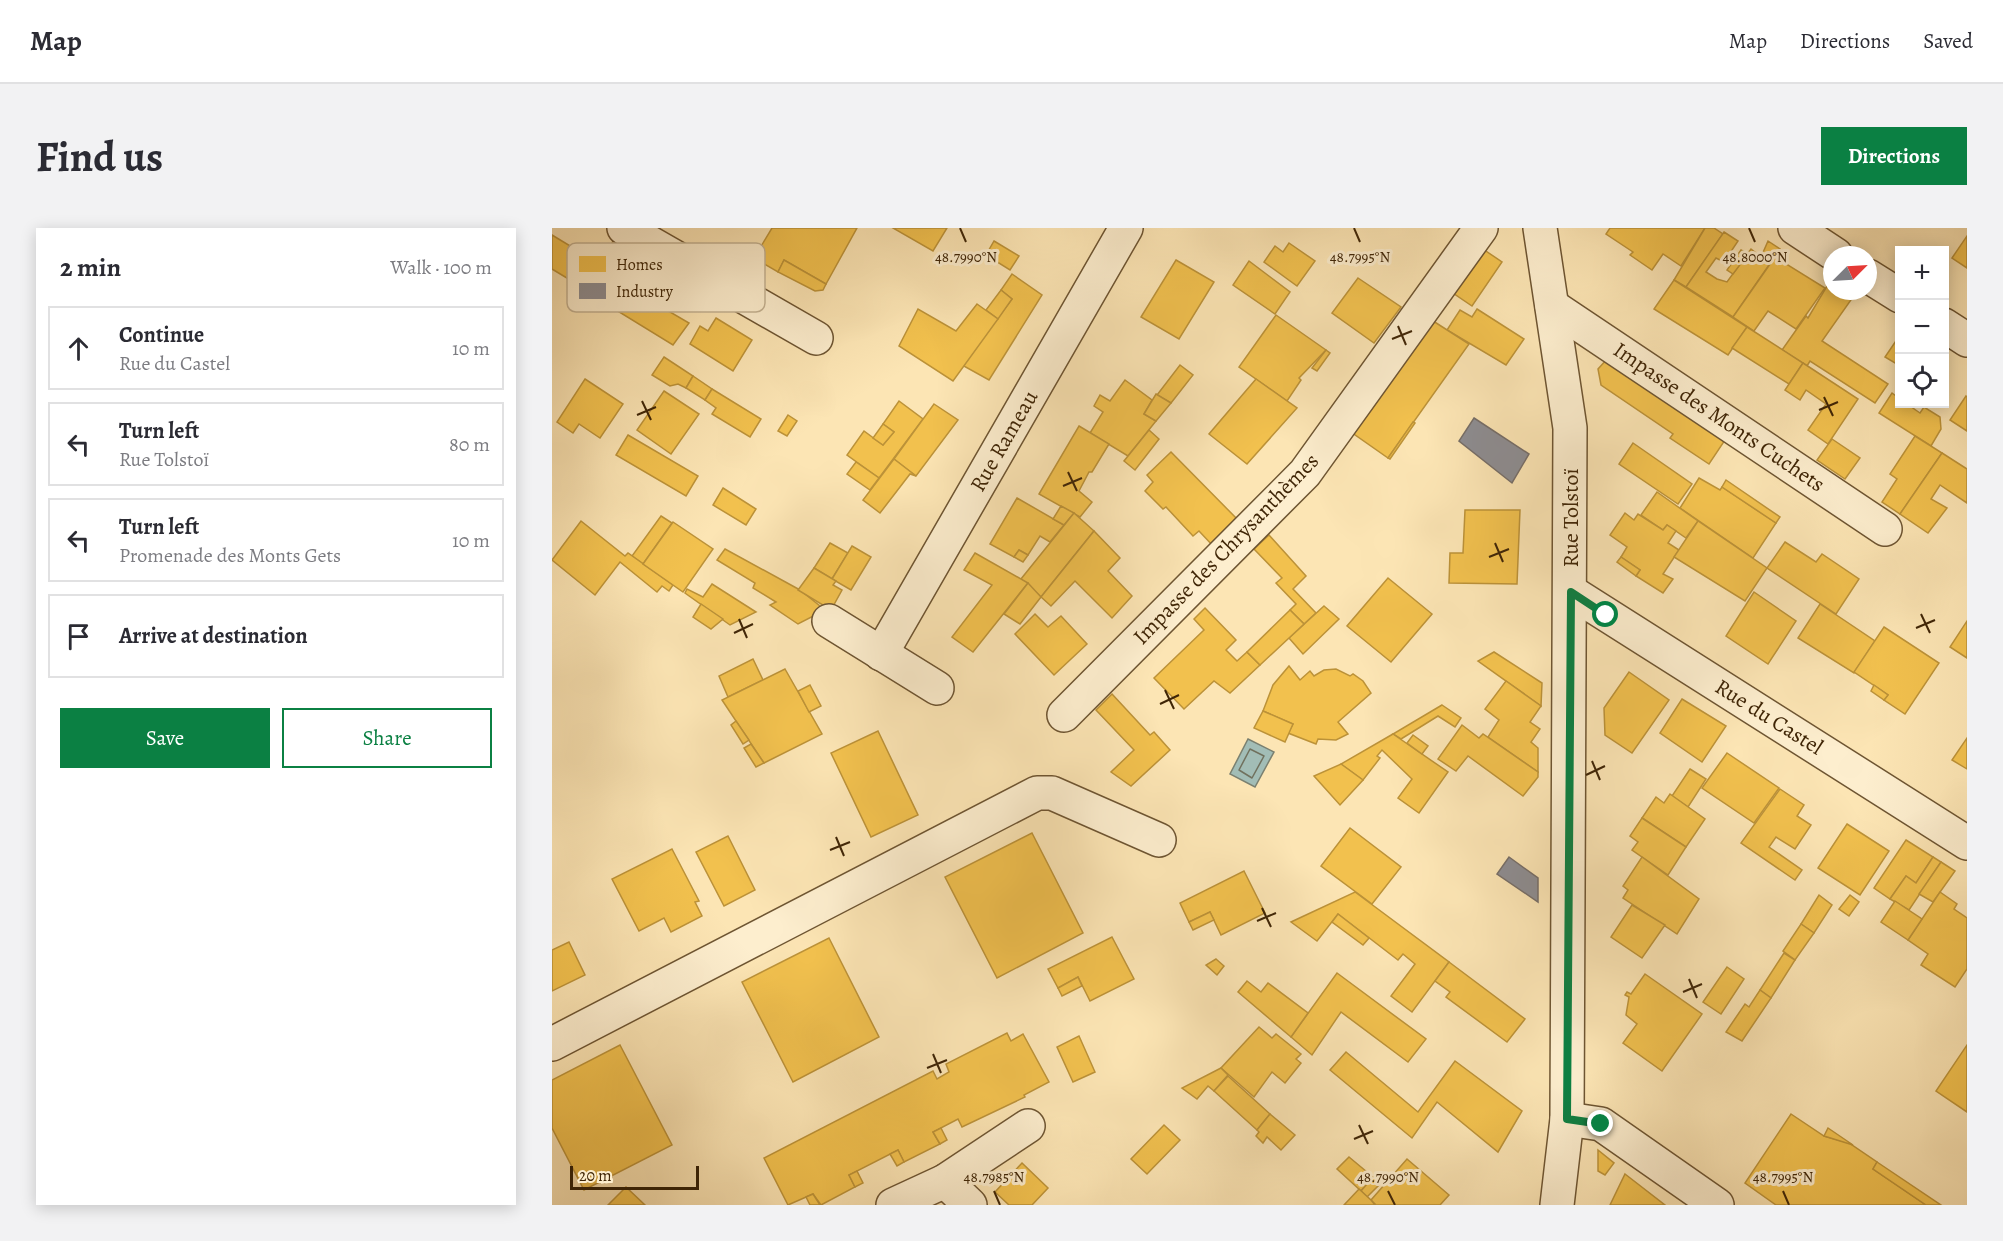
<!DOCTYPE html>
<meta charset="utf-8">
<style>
:root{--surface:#fff;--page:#f2f2f3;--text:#2b2b33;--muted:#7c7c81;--line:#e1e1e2;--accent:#0b8043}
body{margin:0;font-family:Alegreya,serif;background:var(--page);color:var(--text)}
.controls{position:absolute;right:18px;top:18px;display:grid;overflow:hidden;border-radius:0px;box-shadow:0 3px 15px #0003}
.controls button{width:54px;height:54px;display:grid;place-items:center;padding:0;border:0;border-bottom:2px solid var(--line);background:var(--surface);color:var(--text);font:30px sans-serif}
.compass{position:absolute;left:1271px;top:18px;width:54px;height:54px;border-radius:50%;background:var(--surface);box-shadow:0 3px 15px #0003;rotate:66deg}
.scale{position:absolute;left:18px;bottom:15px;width:129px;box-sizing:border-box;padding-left:6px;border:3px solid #3f2506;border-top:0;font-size:16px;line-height:21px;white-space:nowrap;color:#3f2506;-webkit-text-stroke:4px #fdeece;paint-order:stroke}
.stop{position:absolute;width:18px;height:18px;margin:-14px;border:4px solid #0b8043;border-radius:50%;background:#fff}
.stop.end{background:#0b8043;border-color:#fff;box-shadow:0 2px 6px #0008}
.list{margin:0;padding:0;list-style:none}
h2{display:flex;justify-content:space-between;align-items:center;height:78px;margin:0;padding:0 24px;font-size:26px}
h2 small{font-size:20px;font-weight:400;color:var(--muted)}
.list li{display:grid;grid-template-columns:39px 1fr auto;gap:18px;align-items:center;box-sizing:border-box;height:84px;margin:0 12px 12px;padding:0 12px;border:2px solid var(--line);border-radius:0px}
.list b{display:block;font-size:22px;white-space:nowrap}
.list p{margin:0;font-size:20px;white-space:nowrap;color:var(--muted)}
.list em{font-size:20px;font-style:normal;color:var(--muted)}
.actions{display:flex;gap:12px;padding:18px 24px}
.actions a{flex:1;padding:14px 0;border:2px solid var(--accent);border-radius:0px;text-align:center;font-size:21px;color:var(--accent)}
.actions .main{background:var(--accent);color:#fff}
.icon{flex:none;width:33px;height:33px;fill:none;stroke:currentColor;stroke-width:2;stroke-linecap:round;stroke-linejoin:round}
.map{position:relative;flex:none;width:1415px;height:977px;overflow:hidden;border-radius:0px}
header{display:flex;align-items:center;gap:36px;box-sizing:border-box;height:84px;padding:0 30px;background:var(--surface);border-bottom:2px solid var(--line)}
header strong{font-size:28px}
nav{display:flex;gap:33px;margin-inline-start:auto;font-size:21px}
.intro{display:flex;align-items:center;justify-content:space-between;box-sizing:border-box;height:144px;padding:0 36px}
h1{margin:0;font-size:42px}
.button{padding:15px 27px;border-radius:0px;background:var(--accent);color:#fff;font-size:21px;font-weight:700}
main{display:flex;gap:36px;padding:0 36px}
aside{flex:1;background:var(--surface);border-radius:0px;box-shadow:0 3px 15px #0003}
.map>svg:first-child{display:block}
.water{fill:#a2bdb6;stroke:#7a8070;stroke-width:1.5}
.homes{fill:#f2c14e;stroke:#bc9238;stroke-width:1.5}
.industry{fill:#8d8d92;stroke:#766e68;stroke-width:1.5}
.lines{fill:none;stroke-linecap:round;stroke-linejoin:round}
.shore{stroke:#70715e;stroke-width:1.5}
.minor-casing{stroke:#6e5532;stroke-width:36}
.minor{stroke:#fdeece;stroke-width:33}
.route{stroke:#0b8043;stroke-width:8}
.ticks{fill:none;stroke:#3f2506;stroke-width:2}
.labels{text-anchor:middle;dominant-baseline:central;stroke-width:6;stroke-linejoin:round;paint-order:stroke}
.street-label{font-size:22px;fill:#3f2506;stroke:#fdeece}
.key{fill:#fdeece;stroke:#c4b292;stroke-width:1.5}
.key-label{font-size:16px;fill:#3f2506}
.ticks-label{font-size:15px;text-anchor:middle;fill:#3f2506;stroke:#fdeece;stroke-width:6;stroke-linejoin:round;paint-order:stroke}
</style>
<header>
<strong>Map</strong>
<nav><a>Map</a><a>Directions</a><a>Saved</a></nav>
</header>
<div class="intro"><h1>Find us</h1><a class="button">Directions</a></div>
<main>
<aside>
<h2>2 min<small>Walk · 100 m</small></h2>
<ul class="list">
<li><svg class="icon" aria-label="ahead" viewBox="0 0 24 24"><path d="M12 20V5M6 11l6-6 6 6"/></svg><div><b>Continue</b><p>Rue du Castel</p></div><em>10 m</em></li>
<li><svg class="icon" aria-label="left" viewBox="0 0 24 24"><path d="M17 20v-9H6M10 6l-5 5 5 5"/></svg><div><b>Turn left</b><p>Rue Tolstoï</p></div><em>80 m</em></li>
<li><svg class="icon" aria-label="left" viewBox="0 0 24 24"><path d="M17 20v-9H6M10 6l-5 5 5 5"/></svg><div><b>Turn left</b><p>Promenade des Monts Gets</p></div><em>10 m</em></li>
<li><svg class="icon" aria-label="arrive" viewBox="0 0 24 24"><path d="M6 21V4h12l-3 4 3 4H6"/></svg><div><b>Arrive at destination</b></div></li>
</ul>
<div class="actions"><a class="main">Save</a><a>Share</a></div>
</aside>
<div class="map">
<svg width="1415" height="977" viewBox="0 0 1415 977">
<rect width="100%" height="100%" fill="#fce5b4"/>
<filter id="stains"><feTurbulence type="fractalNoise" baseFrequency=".00333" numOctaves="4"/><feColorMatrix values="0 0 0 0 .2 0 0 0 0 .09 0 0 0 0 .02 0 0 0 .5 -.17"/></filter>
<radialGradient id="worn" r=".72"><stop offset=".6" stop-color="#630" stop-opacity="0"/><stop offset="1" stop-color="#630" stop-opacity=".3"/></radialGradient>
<polygon class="water" points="696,511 722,524 703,559 678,546"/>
<g class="homes">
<polygon points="220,0 305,0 274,56 232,32 226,44 202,30"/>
<polygon points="341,0 395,0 381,23"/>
<polygon points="1058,0 1153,0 1129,38 1111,26 1100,42 1078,27 1081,24 1054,6"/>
<polygon points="1153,0 1162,0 1171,6 1134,59 1122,52"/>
<polygon points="66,4 96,22 85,41 55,24"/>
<polygon points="1172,4 1186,13 1172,34 1164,30 1154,44 1165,51 1175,54 1199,21 1209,29 1216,13 1228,21 1181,89 1134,59"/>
<polygon points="0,7 38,30 23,55 0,41"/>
<polygon points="1415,8 1415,40 1400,30"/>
<polygon points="442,13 467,28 458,42 434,27"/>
<polygon points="737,15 763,33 745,58 712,34 723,18 731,24"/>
<polygon points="928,19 950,34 920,78 898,63"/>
<polygon points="1189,22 1196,26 1181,46 1175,42"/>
<polygon points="55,24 96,47 93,53 114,64 106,77 137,95 121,117 33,63"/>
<polygon points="1223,29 1273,60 1244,101 1216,83 1202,103 1181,89"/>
<polygon points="232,32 274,56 271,62 263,63 226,44"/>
<polygon points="624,32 662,54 627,111 589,89"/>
<polygon points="697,33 738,64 723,86 681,57"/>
<polygon points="460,46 490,67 437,152 410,137 460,71 449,62"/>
<polygon points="806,50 849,79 822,115 780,85"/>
<polygon points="1122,52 1195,99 1176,127 1102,81"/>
<polygon points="1278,53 1280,63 1292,63 1301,69 1270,113 1336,156 1323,175 1258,133 1255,138 1230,122 1254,88 1256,90"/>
<polygon points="449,62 460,71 446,91 434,82"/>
<polygon points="425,76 446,91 401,153 347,118 366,81 404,103"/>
<polygon points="925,81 972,111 954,137 895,102 908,82 920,89"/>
<polygon points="724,87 774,122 747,150 749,152 735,173 687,139"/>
<polygon points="164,90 200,112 181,143 138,116 148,98 156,103"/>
<polygon points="878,91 917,116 836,230 799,204"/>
<polygon points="1195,99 1251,135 1237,156 1180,120"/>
<polygon points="1348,107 1348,138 1333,129"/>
<polygon points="774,122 778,125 765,143 760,140"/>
<polygon points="112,129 141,148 134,160 126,156 118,158 100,147"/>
<polygon points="1056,130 1175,209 1157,236 1118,210 1121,206 1049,157 1046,141"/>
<polygon points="1251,135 1306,171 1276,216 1256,202 1274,176 1254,162 1248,172 1233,162"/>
<polygon points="628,137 641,147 619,175 605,167"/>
<polygon points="141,148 160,161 153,172 134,160"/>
<polygon points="33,151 71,176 48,210 27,196 21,205 5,194"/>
<polygon points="704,151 745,180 695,236 657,206"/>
<polygon points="573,152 600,172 592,186 604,193 576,228 538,205 551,184 542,178 548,167 558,173"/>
<polygon points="160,161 209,191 198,209 160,186 164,180 153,172"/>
<polygon points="112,163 147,186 119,226 85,202"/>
<polygon points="1340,165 1348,171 1348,176 1355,176 1368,185 1372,179 1388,189 1389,201 1379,218 1327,185"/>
<polygon points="604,166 619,175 604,193 592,186"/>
<polygon points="1414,168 1415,169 1415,203 1398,192"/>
<polygon points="347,173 371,191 327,250 295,227 312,203 331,217 342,204 331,196"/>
<polygon points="382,176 406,192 364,248 342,231"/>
<polygon points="236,187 245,193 235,208 226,203"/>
<polygon points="861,194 863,195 838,231 836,230"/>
<polygon points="331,196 342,204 331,217 321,210"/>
<polygon points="527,198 557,216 540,244 537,244 527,263 540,274 528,289 487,266"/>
<polygon points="597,202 607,211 583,242 572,233"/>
<polygon points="76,207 146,248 134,268 64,227"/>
<polygon points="1363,208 1390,225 1348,286 1330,274 1345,251 1338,246"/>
<polygon points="1280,211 1308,230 1293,251 1265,232"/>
<polygon points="1081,215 1140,256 1126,276 1067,236"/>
<polygon points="619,224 688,294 662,319 647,303 641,308 614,279 611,281 593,263 601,254 595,247"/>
<polygon points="1390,225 1415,241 1415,275 1388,257 1379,271 1395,280 1376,305 1348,286"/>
<polygon points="342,231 364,248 358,246 328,285 311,272"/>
<polygon points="304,234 327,250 318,262 295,246"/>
<polygon points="1147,250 1168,262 1170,259 1224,295 1201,330 1128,280"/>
<polygon points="1174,252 1228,289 1224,295 1170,259"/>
<polygon points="171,260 204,281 194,297 161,277"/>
<polygon points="1105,264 1146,293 1134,310 1115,297 1111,302 1089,287"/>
<polygon points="465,270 512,297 498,314 488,308 476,327 467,322 462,329 438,316"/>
<polygon points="509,278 522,285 512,297 501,291"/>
<polygon points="913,282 968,282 965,356 897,355 898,325 911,325"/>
<polygon points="522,285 542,303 489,369 469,351"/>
<polygon points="1073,285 1082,292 1086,286 1111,302 1115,297 1124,303 1116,315 1127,322 1111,346 1121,351 1111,365 1084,348 1088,342 1069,329 1075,319 1058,307"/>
<polygon points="109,288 120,295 91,336 80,328"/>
<polygon points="29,293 73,328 76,325 121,357 117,363 110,358 105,364 68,334 43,367 0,332"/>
<polygon points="1146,293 1215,340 1193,373 1122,329"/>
<polygon points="121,294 161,321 131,364 91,336"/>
<polygon points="542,303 568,330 556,343 580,368 560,390 523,353 499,378 489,369"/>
<polygon points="717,307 754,348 741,361 764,385 752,396 738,382 744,376 724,355 730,350 702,321"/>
<polygon points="1233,314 1264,334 1270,326 1307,351 1284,386 1215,340"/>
<polygon points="278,315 296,325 280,351 262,340"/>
<polygon points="300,318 319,329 299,362 280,351"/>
<polygon points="173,321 248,362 273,382 246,396 218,377 224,374 201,360 203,355 165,332"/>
<polygon points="467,322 476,327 471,334 462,329"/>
<polygon points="423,325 476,355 421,424 400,409 440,357 412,342"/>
<polygon points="1069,329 1088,342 1084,348 1065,334"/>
<polygon points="262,340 284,353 281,357 290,362 279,382 246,362"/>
<polygon points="836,350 880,386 839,434 795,398"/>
<polygon points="476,355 489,369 468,396 452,386"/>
<polygon points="160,356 204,384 178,397 133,365 135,361 151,369"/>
<polygon points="1202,364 1244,393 1216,436 1174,408"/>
<polygon points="149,376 171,391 159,401 141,389"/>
<polygon points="1268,376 1323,413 1302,445 1246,410"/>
<polygon points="772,378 787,391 751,426 737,410"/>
<polygon points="653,380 684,412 674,422 685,433 695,424 708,437 678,465 662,453 632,481 602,450 652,402 642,391"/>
<polygon points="738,382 752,396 708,437 695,424"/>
<polygon points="483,386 496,399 509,388 535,416 502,447 463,406"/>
<polygon points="1415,393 1415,430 1398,419"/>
<polygon points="1332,399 1387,435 1353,486 1332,472 1336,467 1302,444"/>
<polygon points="942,424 990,455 989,478 926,433"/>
<polygon points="201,431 211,452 176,469 167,448"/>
<polygon points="737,438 748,452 758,443 762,448 772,442 784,441 798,448 801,446 811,453 819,465 786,494 796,506 784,512 766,511 764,516 736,505 741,496 711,483 721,457"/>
<polygon points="233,441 270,506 212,535 170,472"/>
<polygon points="1077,444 1117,472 1080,525 1053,507 1052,480"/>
<polygon points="954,453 989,478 978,494 988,501 979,514 986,520 986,544 936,509 947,492 933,481"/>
<polygon points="258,457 269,478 257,484 246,463"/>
<polygon points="1322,457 1336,467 1332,472 1319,463"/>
<polygon points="560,466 598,507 602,504 618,522 579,558 559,544 582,522 544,482"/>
<polygon points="1130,471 1174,498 1150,534 1108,505"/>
<polygon points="890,477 909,490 903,499 886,488 849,511 841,506"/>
<polygon points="711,483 741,496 733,514 702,500"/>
<polygon points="184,493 197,512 191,516 179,497"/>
<polygon points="910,497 927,510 931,506 986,544 986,549 971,568 916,528 904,543 886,531"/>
<polygon points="326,503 366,587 319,609 279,525"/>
<polygon points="841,506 896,544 867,585 846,570 860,551 830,522 825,528 828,530 811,552 789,536"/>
<polygon points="861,507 876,518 870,526 855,515"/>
<polygon points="1415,510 1415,541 1400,532"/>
<polygon points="199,516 212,535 204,539 192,520"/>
<polygon points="1175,525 1227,560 1202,595 1150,560"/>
<polygon points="789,536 811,552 788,577 762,548"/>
<polygon points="1138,541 1154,551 1136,579 1120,568"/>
<polygon points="1228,561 1252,577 1245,588 1259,597 1243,621 1224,609 1217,619 1250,642 1243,652 1189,615"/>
<polygon points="1118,566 1153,591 1134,619 1090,590 1104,569 1112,575"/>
<polygon points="1090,590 1134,619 1116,647 1080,622 1086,614 1078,608"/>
<polygon points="1295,596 1337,623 1308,667 1266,640"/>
<polygon points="798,600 849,639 820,676 769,638"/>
<polygon points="480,605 531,705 445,750 393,649"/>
<polygon points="176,608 203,662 172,678 144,624"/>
<polygon points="1354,612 1381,629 1364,655 1354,648 1338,671 1322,660"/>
<polygon points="120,621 147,673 143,674 150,688 119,704 112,690 87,703 60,651"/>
<polygon points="1090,629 1147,671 1125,706 1071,670 1076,662 1071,658"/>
<polygon points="1381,629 1389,634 1357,682 1338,671 1354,648 1364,655"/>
<polygon points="1389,634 1403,643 1381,674 1367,666"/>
<polygon points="692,643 713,685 669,707 658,684 637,694 628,675"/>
<polygon points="803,664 897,734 860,784 839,768 863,736 851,726 846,732 786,686 765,713 739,694"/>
<polygon points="1388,664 1405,676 1402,681 1415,690 1415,741 1403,759 1369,737 1376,726 1356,712"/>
<polygon points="1267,667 1280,677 1262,705 1249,696"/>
<polygon points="1298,667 1307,674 1297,688 1287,681"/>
<polygon points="1343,673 1370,691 1356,712 1329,694"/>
<polygon points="1080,677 1113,697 1090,730 1059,709"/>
<polygon points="658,684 662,692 641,702 637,694"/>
<polygon points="786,686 817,710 811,717 780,694"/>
<polygon points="1249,696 1262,705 1243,732 1231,723"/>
<polygon points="560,709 582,751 538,773 526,749 506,760 496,741"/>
<polygon points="277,710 327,809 241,854 190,754"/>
<polygon points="17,714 33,747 0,763 0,722"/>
<polygon points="1232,725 1243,732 1219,770 1208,762"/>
<polygon points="664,731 672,738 665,747 654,737"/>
<polygon points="897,734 973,791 955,814 894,769 898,764 883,753"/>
<polygon points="1175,739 1192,751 1169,786 1151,774"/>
<polygon points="785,745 874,811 856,834 789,784 760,827 739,809"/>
<polygon points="1093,746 1150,786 1110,843 1071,815 1085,796 1074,787 1077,769 1073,767 1075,764 1079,766"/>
<polygon points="526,749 530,758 510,768 506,760"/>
<polygon points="695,753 709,764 716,755 756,785 739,809 686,764"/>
<polygon points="1208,762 1219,770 1190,813 1174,804 1193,776 1197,779"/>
<polygon points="707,799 720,810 724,806 749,826 744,831 749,835 733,855 720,844 702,869 669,840"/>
<polygon points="455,805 459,813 471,806 497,854 472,867 473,869 410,899 406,891 381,904 388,916 352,934 346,922 297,947 303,959 269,977 261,966 236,977 212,930 381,843 385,851 397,844 394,836"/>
<polygon points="527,808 543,844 521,854 505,819"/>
<polygon points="68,817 120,917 32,962 0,900 0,852"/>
<polygon points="1415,817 1415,884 1384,863"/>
<polygon points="794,824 866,884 903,833 970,883 946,924 885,874 860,910 778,842"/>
<polygon points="669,840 676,847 662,863 656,858 645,871 630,860"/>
<polygon points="676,848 718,886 705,902 662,863"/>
<polygon points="718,886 743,907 729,922 715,909 711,915 704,908 707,904 705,902"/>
<polygon points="1239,886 1272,908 1297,915 1325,934 1321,941 1374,977 1224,977 1193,955"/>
<polygon points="612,897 628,912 595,946 579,931"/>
<polygon points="389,900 395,912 388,916 381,904"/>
<polygon points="1276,900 1301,917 1272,908"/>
<polygon points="346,922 352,934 345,938 338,926"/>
<polygon points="1046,922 1062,935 1053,947 1046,943"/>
<polygon points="797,929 821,949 809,963 785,941"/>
<polygon points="855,931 897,967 888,977 824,977 819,972"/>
<polygon points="1325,934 1389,977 1374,977 1321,941"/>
<polygon points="470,935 496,960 480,977 457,977 443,964"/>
<polygon points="305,943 311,955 303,959 297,947"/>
<polygon points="1073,946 1113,977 1058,977"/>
<polygon points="821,949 829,955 815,969 809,963"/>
<polygon points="74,959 93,977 56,977"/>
<polygon points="807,961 819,972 823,977 792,977"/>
<polygon points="261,966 268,977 258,977 254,969"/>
</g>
<g class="industry">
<polygon points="922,190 977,226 960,255 907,213"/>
<polygon points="957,629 986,650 986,674 945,646"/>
</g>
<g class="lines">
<polygon class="shore" points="698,521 712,528 700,550 687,542"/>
<defs>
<g id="minor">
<polyline points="72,0 264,110"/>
<polyline points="988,0 1018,200 1015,891 1005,977"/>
<polyline points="1243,0 1284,27"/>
<polyline points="1316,48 1348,68"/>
<polyline points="1000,78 1333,301"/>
<polyline points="1392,97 1415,112"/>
<polyline points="1019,364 1415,615"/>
<polyline points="277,393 385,460"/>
<polyline points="329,426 574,0"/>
<polyline points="512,487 753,245 929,0"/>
<polyline points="0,816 485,565 500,565 607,612"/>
<polyline points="1015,891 1049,896 1165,977"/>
<polyline points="393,953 418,977"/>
<polyline points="341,977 393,953 476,898"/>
</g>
</defs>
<use href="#minor" class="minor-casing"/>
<use href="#minor" class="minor"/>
</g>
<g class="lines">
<polyline class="route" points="1049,896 1015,891 1019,364 1054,387"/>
</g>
<path class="ticks" d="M 408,0 L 414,14M 802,0 L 808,14M 1197,0 L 1203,14M 846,98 L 854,117M 840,111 L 860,103M 1272,169 L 1281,188M 90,173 L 99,192M 1267,182 L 1286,174M 85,187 L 104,179M 516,244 L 525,263M 511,258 L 530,250M 943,315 L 951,334M 937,329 L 957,321M 1369,386 L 1378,405M 187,391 L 195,410M 1364,400 L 1383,392M 182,405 L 201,396M 613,462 L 622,481M 608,476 L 627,467M 1040,533 L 1048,552M 1034,547 L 1053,538M 284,609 L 292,628M 278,622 L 298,614M 710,680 L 719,699M 705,693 L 724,685M 1137,751 L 1145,770M 1131,764 L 1150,756M 381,826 L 389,845M 375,840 L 395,832M 807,897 L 816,916M 802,911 L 821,903M 442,963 L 448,977M 836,963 L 843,977M 1231,963 L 1237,977"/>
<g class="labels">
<g class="street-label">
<text transform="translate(1167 189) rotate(34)">Impasse des Monts Cuchets</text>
<text transform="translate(452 213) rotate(-60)">Rue Rameau</text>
<text transform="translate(1019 290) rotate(-90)">Rue Tolstoï</text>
<text transform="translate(674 321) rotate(-46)">Impasse des Chrysanthèmes</text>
<text transform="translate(1217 489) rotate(32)">Rue du Castel</text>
</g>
</g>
<rect x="15" y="15" width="198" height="69" rx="9" class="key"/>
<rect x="27" y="28" width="27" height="16" fill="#f2c14e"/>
<rect x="27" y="55" width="27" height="16" fill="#8d8d92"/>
<g class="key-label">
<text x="64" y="42">Homes</text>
<text x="64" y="69">Industry</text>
</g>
<g class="ticks-label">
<text x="414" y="34">48.7990°N</text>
<text x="808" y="34">48.7995°N</text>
<text x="1203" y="34">48.8000°N</text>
<text x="442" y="954">48.7985°N</text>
<text x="836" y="954">48.7990°N</text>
<text x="1231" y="954">48.7995°N</text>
</g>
<rect width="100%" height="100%" filter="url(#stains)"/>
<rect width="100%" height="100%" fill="url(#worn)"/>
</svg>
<div class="controls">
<button>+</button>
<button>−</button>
<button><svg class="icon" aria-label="locate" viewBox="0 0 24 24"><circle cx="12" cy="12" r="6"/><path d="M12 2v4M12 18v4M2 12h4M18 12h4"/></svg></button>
</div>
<svg class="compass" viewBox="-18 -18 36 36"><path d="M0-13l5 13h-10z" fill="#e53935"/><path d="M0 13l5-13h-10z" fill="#7c7c81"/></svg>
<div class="scale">20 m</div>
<div class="stop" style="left:1054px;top:387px"></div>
<div class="stop end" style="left:1049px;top:896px"></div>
</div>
</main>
